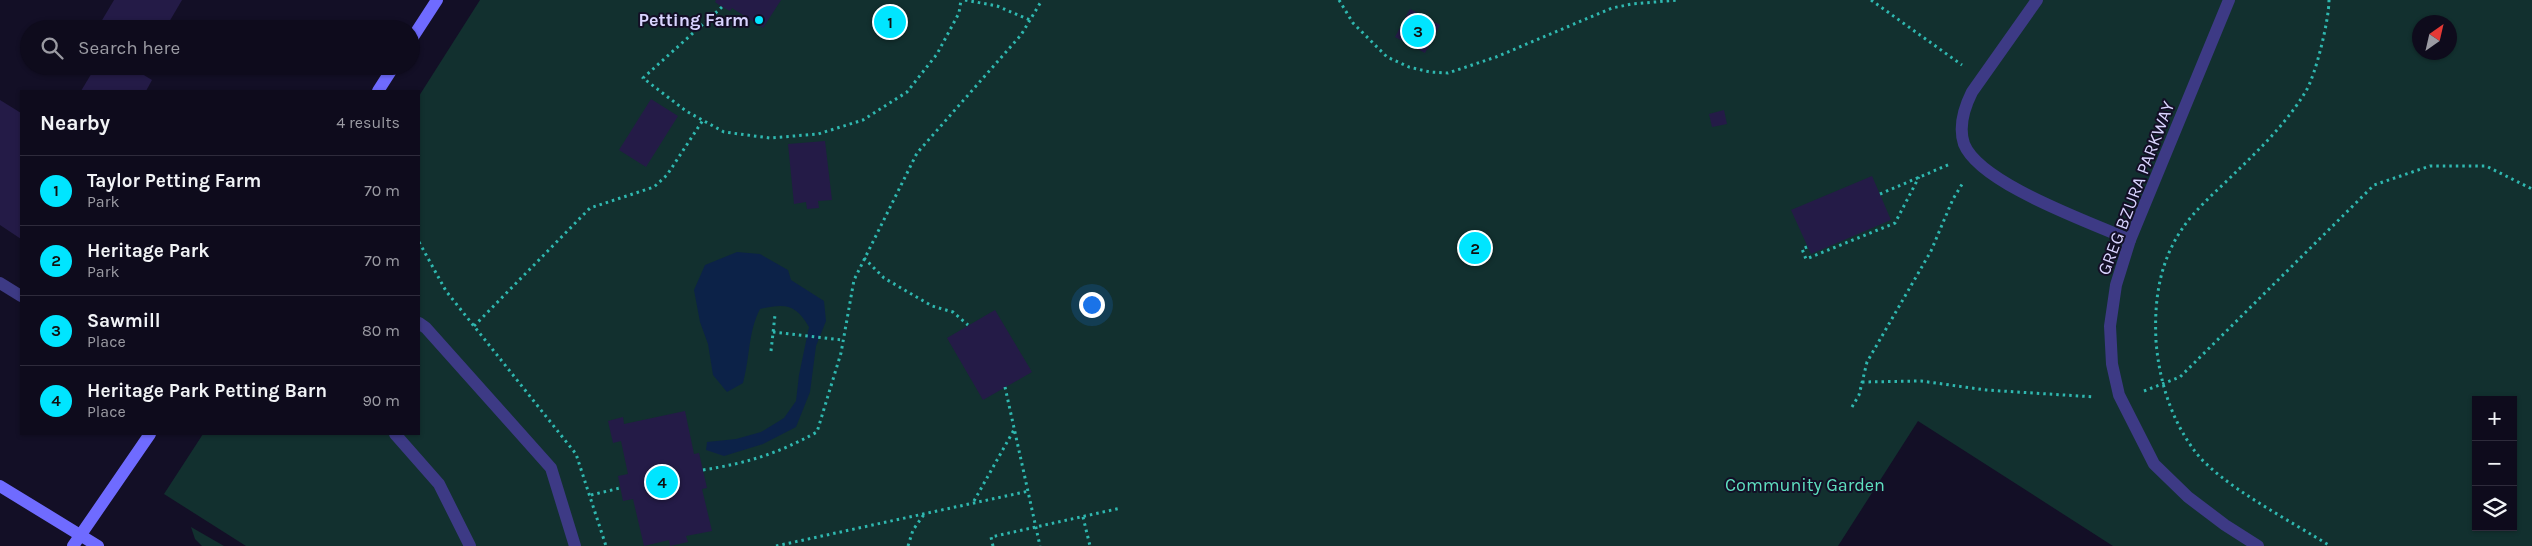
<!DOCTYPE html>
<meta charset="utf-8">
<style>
:root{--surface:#0e0b1c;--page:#1c1929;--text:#f1f3f6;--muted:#9b9ba3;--line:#2e2b3b;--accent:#00e5ff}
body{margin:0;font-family:Karla,sans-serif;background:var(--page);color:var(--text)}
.controls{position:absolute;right:15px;bottom:15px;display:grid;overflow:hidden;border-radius:0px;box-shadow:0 1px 4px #0004}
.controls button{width:45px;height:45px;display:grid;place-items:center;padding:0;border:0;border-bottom:1px solid var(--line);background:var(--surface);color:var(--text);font:25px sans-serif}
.compass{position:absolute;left:2412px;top:15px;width:45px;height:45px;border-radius:50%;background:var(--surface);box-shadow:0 1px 4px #0004;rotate:34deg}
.you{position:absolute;left:1091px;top:304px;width:18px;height:18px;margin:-12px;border:4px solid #fff;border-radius:50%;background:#1a73e8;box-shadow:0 0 0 8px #1a73e833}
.badge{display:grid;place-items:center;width:32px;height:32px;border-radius:50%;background:var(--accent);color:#111;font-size:16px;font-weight:700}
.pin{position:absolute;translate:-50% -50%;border:2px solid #fff;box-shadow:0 1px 5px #0006}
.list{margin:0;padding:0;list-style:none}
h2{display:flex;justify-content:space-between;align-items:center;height:65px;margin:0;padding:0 20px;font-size:21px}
h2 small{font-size:16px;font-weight:400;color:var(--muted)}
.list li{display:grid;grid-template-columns:32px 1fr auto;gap:15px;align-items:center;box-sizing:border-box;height:70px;padding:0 20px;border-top:1px solid var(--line)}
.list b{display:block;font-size:19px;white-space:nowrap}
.list p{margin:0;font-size:16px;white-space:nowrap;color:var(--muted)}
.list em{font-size:16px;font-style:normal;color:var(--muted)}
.icon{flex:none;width:28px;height:28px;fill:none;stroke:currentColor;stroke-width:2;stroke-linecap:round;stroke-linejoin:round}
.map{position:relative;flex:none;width:2532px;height:546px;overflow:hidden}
.search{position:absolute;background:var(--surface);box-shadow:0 1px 4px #0004;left:20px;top:20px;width:400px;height:55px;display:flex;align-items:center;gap:12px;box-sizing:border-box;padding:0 18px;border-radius:28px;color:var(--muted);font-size:19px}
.panel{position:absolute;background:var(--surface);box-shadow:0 1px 4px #0004;left:20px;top:90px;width:400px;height:345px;border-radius:0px}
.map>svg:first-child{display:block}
.green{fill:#12302f;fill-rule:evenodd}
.water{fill:#0c2248}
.building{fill:#241b47}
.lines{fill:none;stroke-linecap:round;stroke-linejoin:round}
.path{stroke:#2fb8b0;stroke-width:3;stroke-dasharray:2.5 4;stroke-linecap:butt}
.service{stroke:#3d3a85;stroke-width:12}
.minor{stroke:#3d3a85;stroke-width:12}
.secondary{stroke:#6f6bff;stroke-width:12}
.poi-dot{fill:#00e5ff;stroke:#130f26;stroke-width:2}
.labels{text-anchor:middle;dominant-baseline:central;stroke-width:4;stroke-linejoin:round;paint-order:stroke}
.poi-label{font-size:18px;font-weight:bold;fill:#d9d4ff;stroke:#130f26;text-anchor:end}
.street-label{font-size:18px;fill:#d9d4ff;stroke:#130f26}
.park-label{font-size:18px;fill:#5fe0c0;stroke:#130f26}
</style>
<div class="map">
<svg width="2532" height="546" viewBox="0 0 2532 546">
<rect width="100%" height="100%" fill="#130f26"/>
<g class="green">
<path d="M 480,0 L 2532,0 L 2532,546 L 2113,546 L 1918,421 L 1838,546 L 246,546 L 164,494 L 203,434 L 419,434 L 419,96 ZM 2420,22 L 2450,22 L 2450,52 L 2420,52 ZM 2476,400 L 2513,400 L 2513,527 L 2476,527 Z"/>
<polygon points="191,527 224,546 202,546 195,539"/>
</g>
<path class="water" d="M 737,252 L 760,254 L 788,270 L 791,280 L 824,301 L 826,321 L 816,346 L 810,392 L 796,427 L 763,444 L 724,456 L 706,450 L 707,442 L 736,439 L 761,432 L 784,418 L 796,401 L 799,375 L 809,327 C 796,304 785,303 760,309 C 748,332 750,358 743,383 L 727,392 L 713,375 L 708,344 L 700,322 L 694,290 L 705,265 Z"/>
<g class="building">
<polygon points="114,0 182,0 165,29 101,29 98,27"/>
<polygon points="716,0 781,0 763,28 732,8 730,11 722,7 715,2"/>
<polygon points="1410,9 1440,25 1425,53 1395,37"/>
<polygon points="96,66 129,66 152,80 146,91 81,91"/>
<polygon points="651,99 678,116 646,167 619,150"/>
<polygon points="0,100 21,113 21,239 0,225"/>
<polygon points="1724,110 1727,124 1712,127 1709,114"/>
<polygon points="825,141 832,200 818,201 819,208 807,209 806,202 794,204 788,144"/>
<polygon points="1872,176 1891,220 1811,254 1791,210"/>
<polygon points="995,310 1032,372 983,400 947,338"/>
<polygon points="685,411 694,454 699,453 707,488 702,489 712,531 686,536 688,542 670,546 669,540 644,546 633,499 623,501 618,476 628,474 621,441 613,443 608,421 623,417 624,424"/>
</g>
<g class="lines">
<g class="path">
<polyline points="965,0 997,6 1030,20"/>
<polyline points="1339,0 1353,23 1387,57 1409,67 1430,72 1448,73 1496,57 1612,8 1632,4 1678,0"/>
<polyline points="1871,0 1962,65"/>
<path d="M 2329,0 C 2329,20 2316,74 2306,91 C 2288,121 2262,147 2237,171 C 2219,189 2196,208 2182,229 C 2159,263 2154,301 2156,341 C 2159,380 2171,419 2194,450 C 2218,484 2293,522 2330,546"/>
<polyline points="722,7 643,78 686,111 724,132 770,138 818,134 863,120 907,92 937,54 959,13 961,0"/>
<polyline points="1880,194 1950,164"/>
<polyline points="419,242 446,291 576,454 606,546"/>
<polyline points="1807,247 1802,249 1806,259 1895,223 1919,177"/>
<polyline points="864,258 884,278 932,306 953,312 968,325"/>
<polyline points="474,326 590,208 654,187 667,175 703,120"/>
<polyline points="773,332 843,340"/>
<polyline points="771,351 775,315"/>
<polyline points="1862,382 1921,381 1986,390 2095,397"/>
<polyline points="1005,387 1040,546"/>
<polyline points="2144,391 2180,377 2374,185 2430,166 2486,166 2532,189"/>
<polyline points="1852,407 1859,395 1867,362 1931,251 1953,199 1964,181"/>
<path d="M 703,470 C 747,463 777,454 817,432 L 841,353 L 854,280 L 917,153 L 1021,35 L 1042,0"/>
<polyline points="591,495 620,488"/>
<polyline points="974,501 1015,428"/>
<polyline points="1083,517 1090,546"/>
<polyline points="776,546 1029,491"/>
<polyline points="908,546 913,530 925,513"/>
<polyline points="993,546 991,537 1121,508"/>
</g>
<g class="service">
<path d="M 2037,0 L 1972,92 C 1964,108 1958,126 1964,144 C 1980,184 2090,222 2130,240"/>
<polyline points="0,283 21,296"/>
<polyline points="419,323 426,328 551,468 575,546"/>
<polyline points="395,434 439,484 470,546"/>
</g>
<polyline class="minor" points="2229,0 2130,240 2116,285 2110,326 2112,364 2119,395 2154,464 2188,497 2225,525 2258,546"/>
<g class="secondary">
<polyline points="411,40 437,0"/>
<polyline points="378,91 394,66"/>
<polyline points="0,486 98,546"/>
<polyline points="73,546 150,434"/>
</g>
</g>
<circle class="poi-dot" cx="759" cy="20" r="5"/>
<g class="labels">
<g class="poi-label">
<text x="749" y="20">Petting Farm</text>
</g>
<g class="street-label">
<text transform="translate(2136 188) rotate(-69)">GREG BZURA PARKWAY</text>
</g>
<g class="park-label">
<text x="1805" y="485">Community Garden</text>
</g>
</g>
</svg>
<div class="controls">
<button>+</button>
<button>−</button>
<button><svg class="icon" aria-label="layers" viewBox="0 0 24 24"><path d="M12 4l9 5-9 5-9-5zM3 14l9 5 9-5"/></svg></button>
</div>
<svg class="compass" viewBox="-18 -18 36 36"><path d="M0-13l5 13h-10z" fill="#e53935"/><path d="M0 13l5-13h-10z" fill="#9b9ba3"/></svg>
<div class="you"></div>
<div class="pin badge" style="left:890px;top:22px">1</div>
<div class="pin badge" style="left:1475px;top:248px">2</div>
<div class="pin badge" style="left:1418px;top:31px">3</div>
<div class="pin badge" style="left:662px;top:482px">4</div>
<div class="search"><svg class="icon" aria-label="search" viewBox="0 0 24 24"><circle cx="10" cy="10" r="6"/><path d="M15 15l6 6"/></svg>Search here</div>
<section class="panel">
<h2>Nearby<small>4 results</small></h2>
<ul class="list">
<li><span class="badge">1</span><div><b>Taylor Petting Farm</b><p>Park</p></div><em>70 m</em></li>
<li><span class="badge">2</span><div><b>Heritage Park</b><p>Park</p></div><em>70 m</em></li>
<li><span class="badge">3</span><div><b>Sawmill</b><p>Place</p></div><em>80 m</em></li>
<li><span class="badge">4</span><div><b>Heritage Park Petting Barn</b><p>Place</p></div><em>90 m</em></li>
</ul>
</section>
</div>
